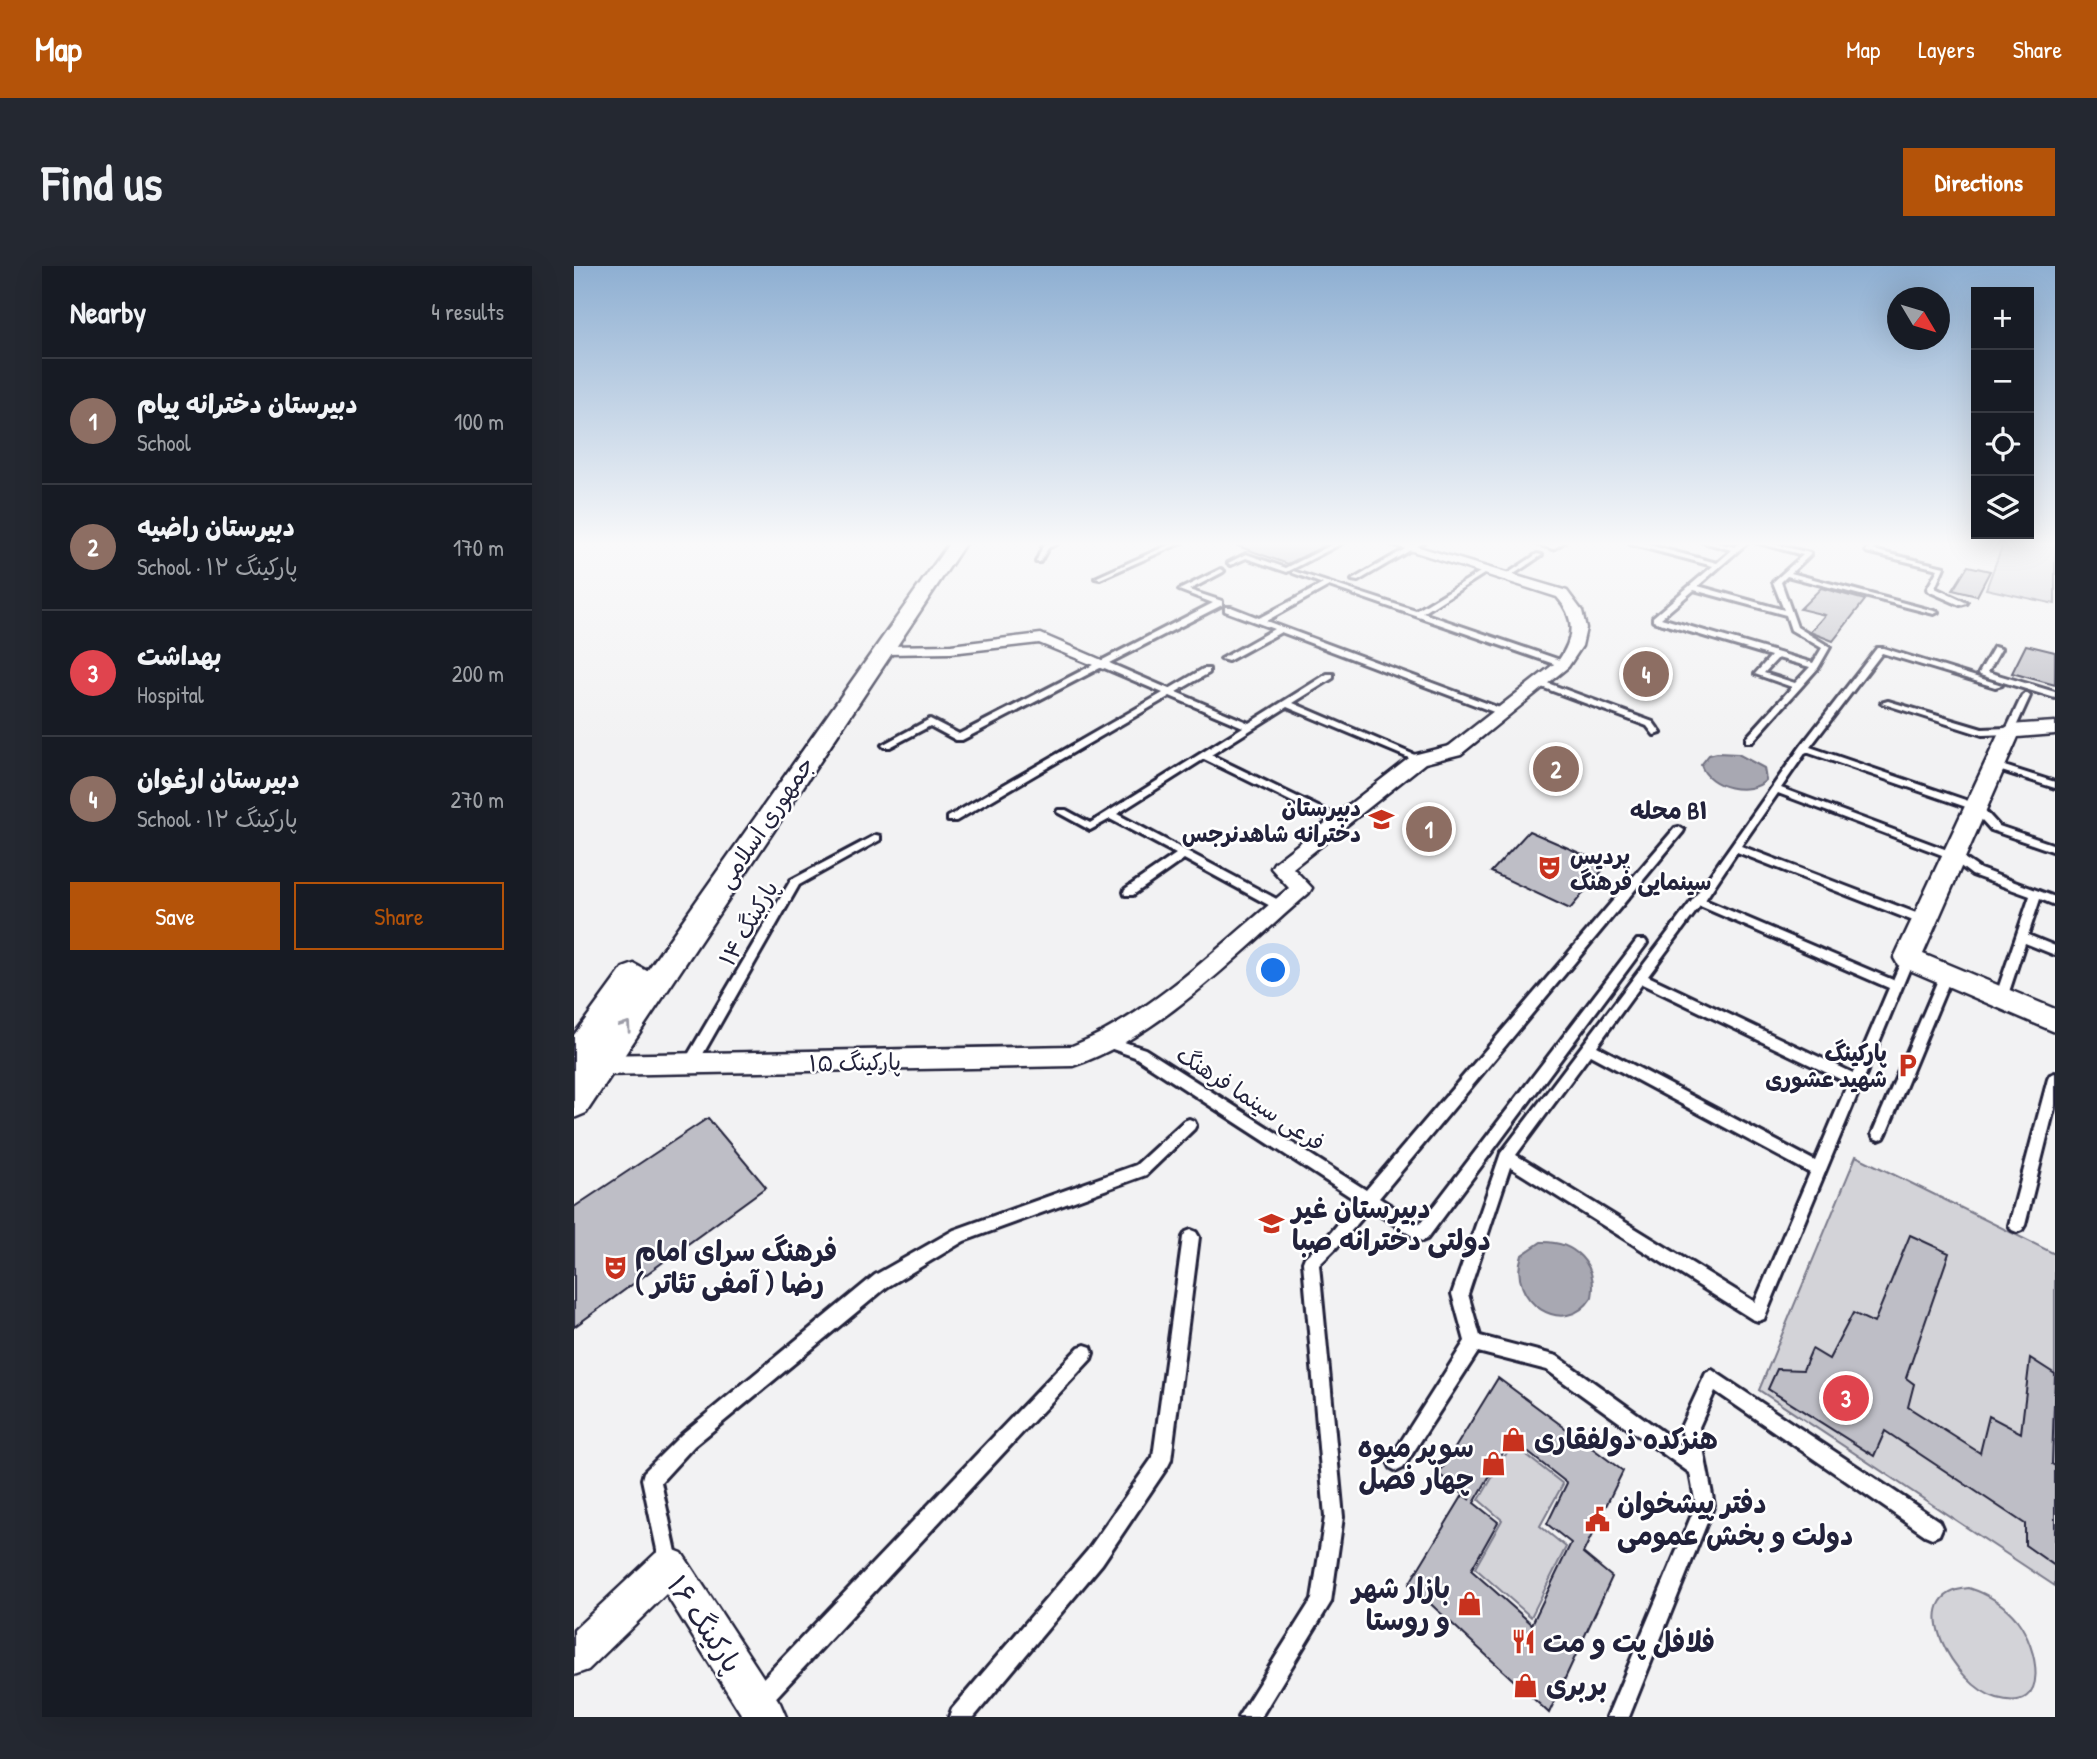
<!DOCTYPE html>
<meta charset="utf-8">
<style>
:root{--surface:#171b24;--page:#242831;--text:#f1f3f6;--muted:#9ea1a6;--line:#363941;--accent:#b45309}
body{margin:0;font-family:"Patrick Hand","Playpen Sans Arabic",sans-serif;background:var(--page);color:var(--text)}
.controls{position:absolute;right:21px;top:21px;display:grid;overflow:hidden;border-radius:0px;box-shadow:0 7px 28px #0002}
.controls button{width:63px;height:63px;display:grid;place-items:center;padding:0;border:0;border-bottom:2px solid var(--line);background:var(--surface);color:var(--text);font:35px sans-serif}
.compass{position:absolute;left:1313px;top:21px;width:63px;height:63px;border-radius:50%;background:var(--surface);box-shadow:0 7px 28px #0002;rotate:128deg}
.you{position:absolute;left:700px;top:705px;width:24px;height:24px;margin:-18px;border:5px solid #fff;border-radius:50%;background:#1a73e8;box-shadow:0 0 0 10px #1a73e833}
.badge{display:grid;place-items:center;width:46px;height:46px;border-radius:50%;background:var(--accent);color:#fff;font-size:23px;font-weight:700}
.pin{position:absolute;translate:-50% -50%;border:4px solid #fff;box-shadow:0 2px 7px #0006}
.list{margin:0;padding:0;list-style:none}
h2{display:flex;justify-content:space-between;align-items:center;height:91px;margin:0;padding:0 28px;font-size:30px}
h2 small{font-size:23px;font-weight:400;color:var(--muted)}
.list li{display:grid;grid-template-columns:46px 1fr auto;gap:21px;align-items:center;box-sizing:border-box;height:126px;padding:0 28px;border-top:2px solid var(--line)}
.list b{display:block;font-size:26px;white-space:nowrap}
.list p{margin:0;font-size:23px;white-space:nowrap;color:var(--muted)}
.list em{font-size:23px;font-style:normal;color:var(--muted)}
.actions{display:flex;gap:14px;padding:21px 28px}
.actions a{flex:1;padding:16px 0;border:2px solid var(--accent);border-radius:0px;text-align:center;font-size:24px;color:var(--accent)}
.actions .main{background:var(--accent);color:#fff}
.icon{flex:none;width:38px;height:38px;fill:none;stroke:currentColor;stroke-width:2;stroke-linecap:round;stroke-linejoin:round}
.map{position:relative;flex:none;width:1481px;height:1451px;overflow:hidden;border-radius:0px}
header{display:flex;align-items:center;gap:42px;box-sizing:border-box;height:98px;padding:0 35px;background:var(--accent);color:#fff}
header strong{font-size:33px}
nav{display:flex;gap:38px;margin-inline-start:auto;font-size:24px}
.intro{display:flex;align-items:center;justify-content:space-between;box-sizing:border-box;height:168px;padding:0 42px}
h1{margin:0;font-size:49px}
.button{padding:18px 32px;border-radius:0px;background:var(--accent);color:#fff;font-size:24px;font-weight:700}
main{display:flex;gap:42px;padding:0 42px}
aside{flex:1;background:var(--surface);border-radius:0px;box-shadow:0 7px 28px #0002}
.map>svg:first-child{display:block}
.green{fill:#d3d3d8;stroke:#7a7a8a;stroke-width:2}
.water{fill:#a8a8b2;stroke:#727282;stroke-width:2}
.building{fill:#bebec6;stroke:#22223b;stroke-width:2;fill-rule:evenodd}
.lines{fill:none;stroke-linecap:round;stroke-linejoin:round}
.service-casing{stroke:#22223b;stroke-width:6}
.minor-casing{stroke:#22223b;stroke-width:5}
.tertiary-casing{stroke:#22223b;stroke-width:5}
.secondary-casing{stroke:#22223b;stroke-width:5}
.service{fill:#fff;fill-rule:evenodd}
.minor{fill:#fff;fill-rule:evenodd}
.tertiary{fill:#fff;fill-rule:evenodd}
.secondary{fill:#fff;fill-rule:evenodd}
.oneway{stroke:#9c9ca7}
.labels{text-anchor:middle;dominant-baseline:central;stroke-width:5;stroke-linejoin:round;paint-order:stroke}
.poi-label{font-size:23px;font-weight:bold;fill:#22223b;stroke:#fff;text-anchor:end}
.street-label{font-size:23px;fill:#22223b;stroke:#fff}
.neighbourhood-label{font-size:24px;font-weight:bold;fill:#22223b;stroke:#fff}
.near-poi-label{font-size:28px;font-weight:bold;fill:#22223b;stroke:#fff;text-anchor:start}
.near-street-label{font-size:28px;fill:#22223b;stroke:#fff}
</style>
<header>
<strong>Map</strong>
<nav><a>Map</a><a>Layers</a><a>Share</a></nav>
</header>
<div class="intro"><h1>Find us</h1><a class="button">Directions</a></div>
<main>
<aside>
<h2>Nearby<small>4 results</small></h2>
<ul class="list">
<li><span class="badge" style="background:#8d6e63">1</span><div><b>دبیرستان دخترانه پیام</b><p>School</p></div><em>100 m</em></li>
<li><span class="badge" style="background:#8d6e63">2</span><div><b>دبیرستان راضیه</b><p>School · پارکینگ ۱۲</p></div><em>170 m</em></li>
<li><span class="badge" style="background:#e0444e">3</span><div><b>بهداشت</b><p>Hospital</p></div><em>200 m</em></li>
<li><span class="badge" style="background:#8d6e63">4</span><div><b>دبیرستان ارغوان</b><p>School · پارکینگ ۱۲</p></div><em>270 m</em></li>
</ul>
<div class="actions"><a class="main">Save</a><a>Share</a></div>
</aside>
<div class="map">
<svg width="1481" height="1451" viewBox="0 0 1481 1451">
<rect width="100%" height="100%" fill="#f2f2f3"/>
<filter id="ink" filterUnits="userSpaceOnUse"><feTurbulence type="fractalNoise" baseFrequency=".0143" numOctaves="2"/><feDisplacementMap in="SourceGraphic" scale="14" xChannelSelector="R" yChannelSelector="G"/><feConvolveMatrix kernelMatrix="1 2 1 2 8 2 1 2 1" color-interpolation-filters="sRGB"/></filter>
<g filter="url(#ink)">
<g class="green">
<polygon points="1419,276 1481,276 1481,338 1412,323 1429,278"/>
<polygon points="1282,890 1481,988 1481,1320 1185,1124"/>
<polygon points="938,1178 989,1218 966,1260 992,1281 957,1351 901,1302 928,1254 905,1234"/>
<path d="M 1395,1322 C 1414,1328 1430,1338 1443,1354 C 1463,1380 1479,1448 1423,1432 C 1382,1421 1326,1327 1395,1322 Z"/>
</g>
<g class="water">
<path d="M 1143,487 L 1164,488 L 1190,502 L 1192,514 C 1176,531 1134,522 1127,499 L 1135,489 Z"/>
<path d="M 967,976 C 1000,975 1024,998 1018,1031 C 991,1074 932,1035 948,989 Z"/>
</g>
<g class="building">
<polygon points="658,276 758,276 714,298 658,278"/>
<polygon points="1394,300 1416,305 1403,330 1379,324"/>
<polygon points="1247,322 1291,334 1259,375 1236,366 1251,349 1226,343"/>
<polygon points="1452,379 1481,386 1481,419 1438,407"/>
<polygon points="955,565 1033,599 996,643 917,606"/>
<polygon points="134,852 192,921 0,1061 0,941"/>
<polygon points="1336,969 1375,987 1332,1112 1340,1118 1334,1141 1406,1187 1415,1150 1447,1167 1456,1092 1481,1108 1478,1198 1481,1200 1481,1300 1451,1279 1451,1258 1311,1165 1300,1190 1194,1123 1203,1103 1229,1104 1238,1083 1255,1093 1279,1047 1300,1057"/>
<path d="M 924,1112 L 1049,1205 L 1009,1287 L 1038,1311 L 975,1447 L 835,1318 L 889,1229 L 896,1234 L 865,1208 ZM 937,1173 L 993,1217 L 973,1258 L 997,1277 L 958,1358 L 897,1304 L 924,1256 L 900,1237 Z"/>
</g>
<g class="lines">
<defs>
<g id="service">
<polygon points="477,276 485,276 474,282 466,296 462,296 469,280"/>
<polygon points="601,276 609,276 526,313 521,312"/>
<polygon points="763,276 770,276 713,306 672,292 657,299 654,297 672,288 712,302"/>
<polygon points="843,276 850,276 784,315 778,314"/>
<polygon points="956,276 978,279 983,276 990,276 979,283"/>
<path d="M 1056,276 L 1063,276 L 1143,297 L 1158,284 L 1129,276 L 1139,276 L 1161,281 L 1167,276 L 1174,276 L 1124,320 L 1210,344 L 1199,316 L 1229,289 L 1181,276 L 1191,276 L 1236,287 L 1236,289 L 1217,307 L 1364,346 L 1360,348 L 1213,310 L 1207,316 L 1223,361 L 1256,381 L 1244,402 L 1178,476 L 1172,476 L 1172,472 L 1218,421 L 1181,408 L 1197,390 L 1079,355 L 1079,351 L 1139,300 L 1056,278 ZM 1120,324 L 1212,349 L 1217,364 L 1248,382 L 1239,397 L 1087,352 ZM 1204,392 L 1236,401 L 1221,417 L 1190,407 Z"/>
<polygon points="1299,276 1305,276 1299,284 1370,301 1361,322 1393,337 1386,339 1354,325 1353,323 1364,303 1293,286 1292,285"/>
<polygon points="963,288 968,289 934,312 930,312 930,310"/>
<polygon points="647,303 650,305 649,306 615,324 648,335 648,339 535,397 595,423 629,403 635,403 635,407 602,426 675,457 753,408 759,408 759,412 719,437 850,493 845,496 842,495 713,441 637,489 769,553 769,557 761,557 630,493 543,548 710,637 712,640 710,643 702,643 610,593 559,629 551,629 550,626 551,623 602,588 536,553 516,564 483,546 484,544 492,544 516,557 669,461 596,430 382,555 374,555 374,551 589,427 528,401 388,474 382,474 356,460 316,481 310,481 308,479 356,453 385,468 639,337 605,324"/>
<polygon points="911,303 914,305 913,306 849,347 992,396 992,400 986,400 755,320 692,355 931,444 931,448 925,448 707,366 654,395 647,393 700,363 651,345 651,341 657,341 685,352 749,318 719,307 719,305 842,345"/>
<polygon points="1420,381 1427,383 1414,406 1481,426 1481,432 1406,409 1405,407"/>
<path d="M 1303,382 L 1309,382 L 1428,419 L 1421,421 L 1308,387 L 1236,481 L 1406,539 L 1425,560 L 1481,579 L 1481,586 L 1417,564 L 1398,543 L 1232,486 L 1207,522 L 1384,588 L 1406,603 L 1481,631 L 1481,639 L 1466,633 L 1454,669 L 1481,680 L 1481,689 L 1451,677 L 1433,732 L 1431,735 L 1423,735 L 1421,732 L 1456,630 L 1398,609 L 1376,592 L 1204,527 L 1167,580 L 1355,652 L 1357,655 L 1351,659 L 1347,658 L 1163,586 L 1131,634 L 1319,714 L 1330,689 L 1338,689 L 1340,692 L 1190,1053 L 1184,1055 L 1178,1053 L 936,901 L 894,1028 L 906,1070 L 983,1090 L 1111,1182 L 1107,1161 L 1132,1107 L 1138,1104 L 1365,1255 L 1368,1262 L 1365,1269 L 1358,1272 L 1351,1269 L 1141,1125 L 1125,1161 L 1140,1239 L 1055,1451 L 1033,1451 L 1122,1239 L 1116,1207 L 973,1104 L 904,1086 L 829,1202 L 823,1205 L 817,1202 L 814,1196 L 891,1075 L 878,1028 L 927,887 L 1120,632 L 1227,480 ZM 1126,640 L 1315,722 L 1279,807 L 1074,710 ZM 1068,718 L 1274,817 L 1241,895 L 1023,780 ZM 1016,789 L 1236,907 L 1181,1036 L 942,889 Z"/>
<polygon points="962,415 968,415 1079,456 1087,467 1080,469 1073,460 962,419"/>
<polygon points="1452,427 1456,430 1440,465 1436,468 1408,469 1307,437 1314,435 1408,463 1433,462 1448,430"/>
<polygon points="1421,497 1481,516 1481,522 1418,502 1416,500"/>
<polygon points="1105,561 1110,564 1109,566 805,932 846,958 1063,674 1071,674 1073,677 1071,680 853,973 848,975 843,973 796,943 764,980 745,999 769,1251 757,1336 687,1451 664,1451 738,1333 751,1251 729,996 731,991 754,970 783,935 561,791 530,780 529,776 530,772 535,771 571,783 792,924 1101,562"/>
<polygon points="302,569 306,570 306,574 225,619 121,802 116,803 111,802 109,798 111,794 217,614"/>
<polygon points="1372,705 1378,709 1312,868 1310,872 1305,874 1300,872 1298,868 1366,709"/>
<polygon points="1481,807 1481,839 1451,959 1448,964 1443,966 1438,964 1435,959 1474,813 1476,809"/>
<polygon points="615,853 620,855 622,859 620,863 572,909 390,975 313,1021 120,1180 87,1216 105,1300 102,1307 95,1310 88,1307 68,1213 70,1206 108,1168 301,1009 380,964 562,899 610,855"/>
<polygon points="617,964 622,966 625,971 597,1194 594,1200 528,1298 400,1451 375,1451 378,1443 514,1284 579,1191 609,971 612,966"/>
<polygon points="511,1079 517,1081 519,1087 517,1093 193,1441 185,1444 177,1441 174,1433 177,1425 505,1081"/>
</g>
<g id="minor">
<path d="M 810,276 L 828,276 L 993,325 L 1008,345 L 1012,362 L 1008,380 L 994,401 L 887,488 L 851,497 L 719,602 L 738,622 L 735,627 C 665,687 587,770 499,800 L 25,809 L 16,806 L 13,799 L 16,792 L 25,789 L 498,780 C 578,749 649,676 715,622 L 697,602 L 700,597 L 839,489 L 875,480 L 984,395 C 1000,373 1002,352 983,331 Z"/>
<polygon points="467,368 537,398 529,403 524,401 465,377 377,387 312,388 305,384 312,380 377,379"/>
<polygon points="95,1282 108,1287 206,1437 212,1451 169,1451 92,1328 14,1404 0,1409 0,1364 82,1287"/>
</g>
<polygon id="tertiary" points="1481,456 1481,468 1444,471 1349,688 1481,743 1481,766 1324,699 1320,692 1426,465 1436,459"/>
<polygon id="secondary" points="376,276 392,276 12,847 0,852 0,769 49,702 60,698 73,705"/>
</defs>
<use href="#service" class="service-casing"/>
<use href="#minor" class="minor-casing"/>
<use href="#tertiary" class="tertiary-casing"/>
<use href="#secondary" class="secondary-casing"/>
<use href="#service" class="service"/>
<use href="#minor" class="minor"/>
<use href="#tertiary" class="tertiary"/>
<use href="#secondary" class="secondary"/>
</g>
<defs><path id="oneway-chevron" d="M-2-3.5L2.5 0L-2 3.5" fill="none" stroke-width="1.6" stroke-linecap="round" stroke-linejoin="round" transform="scale(1.75)"/></defs>
<use class="oneway" href="#oneway-chevron" transform="translate(52 760) rotate(-56)"/>
</g>
<linearGradient id="sky" x2="0" y2="1"><stop stop-color="#8eafd2"/><stop offset="0.58" stop-color="#f9f9fa"/><stop offset="1" stop-color="#f9f9fa" stop-opacity="0"/></linearGradient>
<rect width="1481" height="479" fill="url(#sky)"/>
<defs>
<symbol id="school-bare" viewBox="-9 -9 18 18"><path d="M0-5L7-2L0 1L-7-2ZM-4 1L0 2.5L4 1V4Q0 6-4 4Z" fill="#c8321e" stroke="#fff" stroke-width="2.5" paint-order="stroke"/></symbol>
<symbol id="theatre-bare" viewBox="-9 -9 18 18"><path d="M-5-5.5Q0-4 5-5.5V0Q5 5 0 6Q-5 5-5 0ZM-3.3-2.5H-1v1.5H-3.3ZM1-2.5H3.3v1.5H1ZM-2.8 1Q0 5.5 2.8 1Z" fill="#c8321e" stroke="#fff" stroke-width="2.5" paint-order="stroke"/></symbol>
<symbol id="parking-bare" viewBox="-9 -9 18 18"><path d="M-3.5-5.5H1a3.5 3.5 0 0 1 0 7H-1V5.5H-3.5ZM-1-3.4V-.6H.8a1.4 1.4 0 0 0 0-2.8Z" fill="#c8321e" stroke="#fff" stroke-width="2.5" paint-order="stroke"/></symbol>
<symbol id="shop-bare" viewBox="-9 -9 18 18"><path d="M-5-2.5h2.3a2.7 3.5 0 0 1 5.4 0H5L5.5 6h-11ZM-1.5-2.5h3a1.5 2.3 0 0 0-3 0Z" fill="#c8321e" stroke="#fff" stroke-width="2.5" paint-order="stroke"/></symbol>
<symbol id="civic-bare" viewBox="-9 -9 18 18"><path d="M-.6-6.5H3V-4.5H.6V-3L4-1V1h2V6H-6V1h2V-1L-.6-3ZM-1.2 2.5V6h2.4V2.5Z" fill="#c8321e" stroke="#fff" stroke-width="2.5" paint-order="stroke"/></symbol>
<symbol id="restaurant-bare" viewBox="-9 -9 18 18"><path d="M-5-6h1v4h1v-4h1v4h1v-4h1v5L-1.5 .5V6h-2V.5L-5-1ZM5-6V6H3V1.5H1.5Q1.5-4 5-6Z" fill="#c8321e" stroke="#fff" stroke-width="2.5" paint-order="stroke"/></symbol>
</defs>
<g fill-rule="evenodd">
<use href="#school-bare" x="790" y="536" width="35" height="35"/>
<use href="#theatre-bare" x="958" y="584" width="35" height="35"/>
<use href="#parking-bare" x="1316" y="782" width="35" height="35"/>
<use href="#school-bare" x="680" y="940" width="35" height="35"/>
<use href="#theatre-bare" x="24" y="984" width="35" height="35"/>
<use href="#shop-bare" x="922" y="1156" width="35" height="35"/>
<use href="#shop-bare" x="902" y="1180" width="35" height="35"/>
<use href="#civic-bare" x="1006" y="1236" width="35" height="35"/>
<use href="#shop-bare" x="878" y="1320" width="35" height="35"/>
<use href="#restaurant-bare" x="932" y="1358" width="35" height="35"/>
<use href="#shop-bare" x="934" y="1402" width="35" height="35"/>
</g>
<g class="labels">
<g class="poi-label">
<text x="787" y="541">دبیرستان<tspan x="787" dy="26">دخترانه شاهدنرجس</tspan></text>
<text x="996" y="589" text-anchor="start">پردیس<tspan x="996" dy="26">سینمایی فرهنگ</tspan></text>
<text x="1313" y="786">پارکینگ<tspan x="1313" dy="26">شهید عشوری</tspan></text>
</g>
<g class="street-label">
<text transform="translate(191 556) rotate(-56)">جمهوری اسلامی</text>
<text transform="translate(174 657) rotate(-60)">پارکینگ ۱۴</text>
<text transform="translate(281 796) rotate(-1)">پارکینگ ۱۵</text>
<text transform="translate(677 832) rotate(33)">فرعی سینما فرهنگ</text>
</g>
<g class="neighbourhood-label">
<text x="1095" y="544">محله B۱</text>
</g>
<g class="near-poi-label">
<text x="718" y="942">دبیرستان غیر<tspan x="718" dy="32">دولتی دخترانه صبا</tspan></text>
<text x="61" y="985">فرهنگ سرای امام<tspan x="61" dy="32">رضا ( آمفی تئاتر )</tspan></text>
<text x="960" y="1173">هنرکده ذولفقاری</text>
<text x="900" y="1181" text-anchor="end">سوپر میوه<tspan x="900" dy="32">چهار فصل</tspan></text>
<text x="1043" y="1237">دفتر پیشخوان<tspan x="1043" dy="32">دولت و بخش عمومی</tspan></text>
<text x="876" y="1322" text-anchor="end">بازار شهر<tspan x="876" dy="32">و روستا</tspan></text>
<text x="969" y="1376">فلافل پت و مت</text>
<text x="972" y="1419">بربری</text>
</g>
<g class="near-street-label">
<text transform="translate(131 1358) rotate(56)">پارکینگ ۱۶</text>
</g>
</g>
</svg>
<div class="controls">
<button>+</button>
<button>−</button>
<button><svg class="icon" aria-label="locate" viewBox="0 0 24 24"><circle cx="12" cy="12" r="6"/><path d="M12 2v4M12 18v4M2 12h4M18 12h4"/></svg></button>
<button><svg class="icon" aria-label="layers" viewBox="0 0 24 24"><path d="M12 4l9 5-9 5-9-5zM3 14l9 5 9-5"/></svg></button>
</div>
<svg class="compass" viewBox="-18 -18 36 36"><path d="M0-13l5 13h-10z" fill="#e53935"/><path d="M0 13l5-13h-10z" fill="#9ea1a6"/></svg>
<div class="you"></div>
<div class="pin badge" style="left:855px;top:563px;background:#8d6e63">1</div>
<div class="pin badge" style="left:982px;top:503px;background:#8d6e63">2</div>
<div class="pin badge" style="left:1272px;top:1132px;background:#e0444e">3</div>
<div class="pin badge" style="left:1072px;top:408px;background:#8d6e63">4</div>
</div>
</main>
